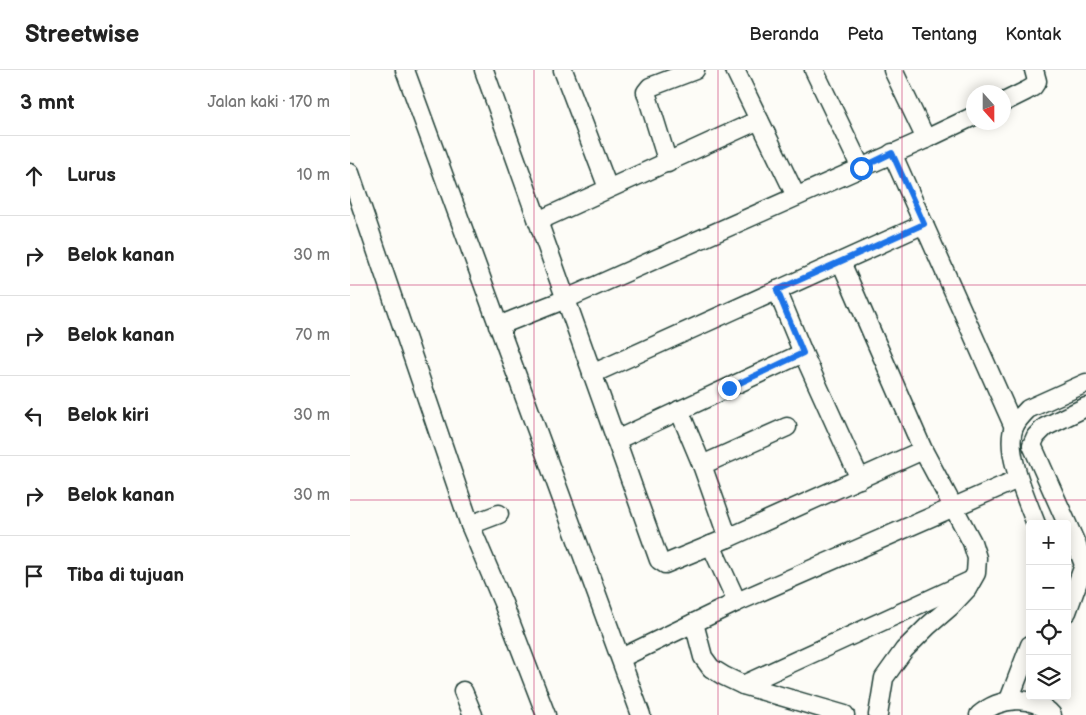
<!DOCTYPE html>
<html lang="id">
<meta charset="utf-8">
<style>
:root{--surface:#fff;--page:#f6f6f6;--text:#222;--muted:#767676;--line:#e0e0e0}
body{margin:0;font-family:"Balsamiq Sans",sans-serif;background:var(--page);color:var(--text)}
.controls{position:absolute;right:15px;bottom:15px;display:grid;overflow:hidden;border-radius:5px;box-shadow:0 2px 12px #0003}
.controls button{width:45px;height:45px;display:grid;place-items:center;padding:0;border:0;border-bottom:1px solid var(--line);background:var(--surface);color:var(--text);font:25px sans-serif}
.compass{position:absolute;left:616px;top:15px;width:45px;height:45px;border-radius:50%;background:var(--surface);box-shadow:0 2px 12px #0003;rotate:159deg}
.stop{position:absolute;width:15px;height:15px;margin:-11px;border:4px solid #1a73e8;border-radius:50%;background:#fff}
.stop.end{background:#1a73e8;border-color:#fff;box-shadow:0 1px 5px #0008}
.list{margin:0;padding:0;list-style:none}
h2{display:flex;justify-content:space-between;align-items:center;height:65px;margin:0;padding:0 20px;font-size:21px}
h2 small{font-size:16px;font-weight:400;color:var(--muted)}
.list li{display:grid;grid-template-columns:32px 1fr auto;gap:15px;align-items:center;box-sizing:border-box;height:80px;padding:0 20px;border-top:1px solid var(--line)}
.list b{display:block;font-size:19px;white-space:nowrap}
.list em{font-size:16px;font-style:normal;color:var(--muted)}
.icon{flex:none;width:28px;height:28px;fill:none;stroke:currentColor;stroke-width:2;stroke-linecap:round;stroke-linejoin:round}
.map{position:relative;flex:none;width:736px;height:645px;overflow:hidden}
header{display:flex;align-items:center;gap:30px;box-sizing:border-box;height:70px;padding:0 25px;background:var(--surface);border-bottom:1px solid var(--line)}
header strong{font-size:24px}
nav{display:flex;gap:28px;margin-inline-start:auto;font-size:18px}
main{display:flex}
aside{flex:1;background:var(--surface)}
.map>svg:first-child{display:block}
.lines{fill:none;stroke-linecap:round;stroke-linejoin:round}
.minor-casing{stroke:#1f3d34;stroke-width:21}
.minor{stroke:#fdfcf7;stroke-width:18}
.route{stroke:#1a73e8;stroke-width:6}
.grid{fill:none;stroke:#c2185b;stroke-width:1;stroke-opacity:0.55}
</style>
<header>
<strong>Streetwise</strong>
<nav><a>Beranda</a><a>Peta</a><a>Tentang</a><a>Kontak</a></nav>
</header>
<main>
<aside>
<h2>3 mnt<small>Jalan kaki · 170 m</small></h2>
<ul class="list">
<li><svg class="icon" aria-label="ahead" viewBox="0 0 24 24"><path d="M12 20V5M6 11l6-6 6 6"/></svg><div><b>Lurus</b></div><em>10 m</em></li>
<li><svg class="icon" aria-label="right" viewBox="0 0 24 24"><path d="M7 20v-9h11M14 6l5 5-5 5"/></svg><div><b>Belok kanan</b></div><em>30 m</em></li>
<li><svg class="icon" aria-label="right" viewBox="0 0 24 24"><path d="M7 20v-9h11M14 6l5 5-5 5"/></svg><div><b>Belok kanan</b></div><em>70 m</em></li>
<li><svg class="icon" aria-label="left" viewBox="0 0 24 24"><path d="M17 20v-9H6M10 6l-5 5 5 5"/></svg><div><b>Belok kiri</b></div><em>30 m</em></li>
<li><svg class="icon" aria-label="right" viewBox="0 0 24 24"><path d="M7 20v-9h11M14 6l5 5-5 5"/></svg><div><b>Belok kanan</b></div><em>30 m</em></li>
<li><svg class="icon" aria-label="arrive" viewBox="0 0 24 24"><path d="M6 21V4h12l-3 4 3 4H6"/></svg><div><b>Tiba di tujuan</b></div></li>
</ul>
</aside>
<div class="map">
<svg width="736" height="645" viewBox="0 0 736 645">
<rect width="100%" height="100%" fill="#fdfcf7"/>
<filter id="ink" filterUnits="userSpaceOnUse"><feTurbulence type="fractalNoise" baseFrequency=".02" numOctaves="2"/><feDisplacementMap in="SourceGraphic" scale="10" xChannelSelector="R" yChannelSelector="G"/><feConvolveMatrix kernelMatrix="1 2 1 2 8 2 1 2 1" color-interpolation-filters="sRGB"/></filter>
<g filter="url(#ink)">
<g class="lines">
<defs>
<g id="minor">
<polyline points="55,0 291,645"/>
<polyline points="134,0 309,490 315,494 378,468 573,380"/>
<polyline points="213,0 258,118"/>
<polyline points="385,0 446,126"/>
<polyline points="464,0 511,98"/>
<polyline points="543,0 576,69"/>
<polyline points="654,32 676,21 683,17 687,11 684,0"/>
<polyline points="542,83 664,357"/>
<polyline points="318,93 296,22 300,17 345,0"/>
<polyline points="0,103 120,455 153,533 196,645"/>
<path d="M 188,151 C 262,117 336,84 409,50"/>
<polyline points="491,192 573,380 622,472 627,488 626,503 617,519 600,537 578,556 554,580 534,608 528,645"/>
<polyline points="427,220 453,283 510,409"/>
<polyline points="148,256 216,229 576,69 624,46"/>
<polyline points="242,304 574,154"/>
<polyline points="329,340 352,395 378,468"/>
<polyline points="266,370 453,283"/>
<polyline points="352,395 437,357"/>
<path d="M 686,454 C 677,430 654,381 664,357 C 667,350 673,344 678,339 L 736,313"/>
<polyline points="120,455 149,444"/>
<polyline points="361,475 387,532"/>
<polyline points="717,542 734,495 727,476 682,375 686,366 695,357 736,337"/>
<polyline points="344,553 353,587 361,598 374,606 393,615 495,645"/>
<polyline points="271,588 387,532 668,409"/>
<polyline points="393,615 620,511"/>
<polyline points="113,621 123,645"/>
<polyline points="659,630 680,575"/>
<path d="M 629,645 C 649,628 682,623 702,645"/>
</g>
</defs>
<use href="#minor" class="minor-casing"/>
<use href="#minor" class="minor"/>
</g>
</g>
<g class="lines" filter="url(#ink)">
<polyline class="route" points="379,318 453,283 427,220 574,154 542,83 511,98"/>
</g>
<path class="grid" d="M 184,0 L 184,645M 368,0 L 368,645M 552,0 L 552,645M 0,215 L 736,215M 0,430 L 736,430"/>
</svg>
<div class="controls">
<button>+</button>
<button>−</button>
<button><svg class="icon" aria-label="locate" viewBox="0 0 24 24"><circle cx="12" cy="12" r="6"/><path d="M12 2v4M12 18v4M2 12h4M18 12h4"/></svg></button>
<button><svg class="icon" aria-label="layers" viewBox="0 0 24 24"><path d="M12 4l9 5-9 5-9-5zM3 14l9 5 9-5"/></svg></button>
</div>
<svg class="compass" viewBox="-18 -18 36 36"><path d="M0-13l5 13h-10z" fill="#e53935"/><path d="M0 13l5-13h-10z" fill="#767676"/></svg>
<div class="stop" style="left:511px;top:98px"></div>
<div class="stop end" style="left:379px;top:318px"></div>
</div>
</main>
